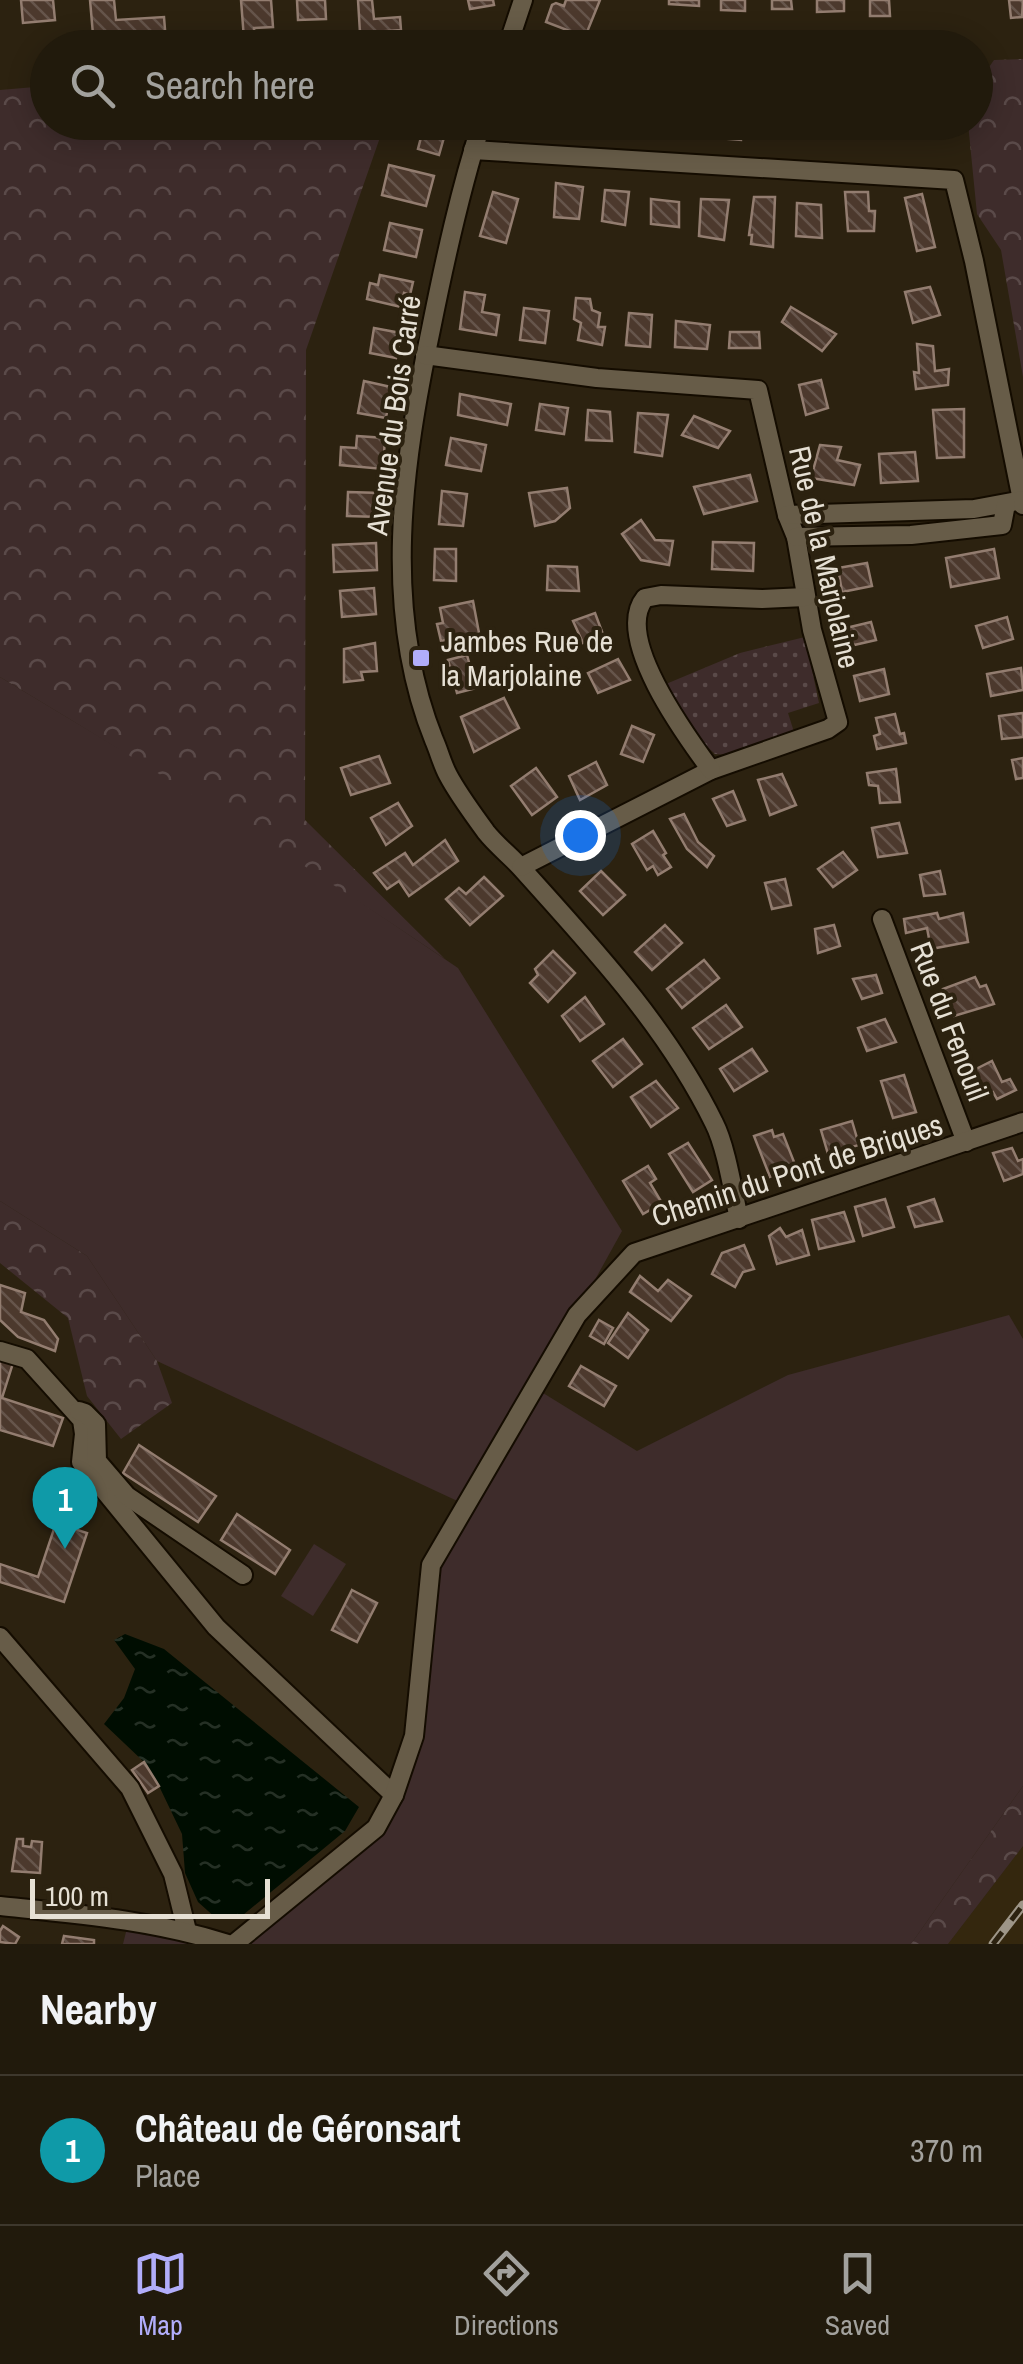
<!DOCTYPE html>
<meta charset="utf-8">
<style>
:root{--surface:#211a0c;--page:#2d271a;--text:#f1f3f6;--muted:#a2a19d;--line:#3e382d;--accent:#b1adfa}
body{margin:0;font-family:"Archivo Narrow",sans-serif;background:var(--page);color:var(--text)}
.scale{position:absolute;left:30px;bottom:25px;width:240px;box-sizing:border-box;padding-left:10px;border:5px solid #e6e0d4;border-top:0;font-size:28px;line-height:35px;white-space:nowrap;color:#e6e0d4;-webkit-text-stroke:8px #2c2210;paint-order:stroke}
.you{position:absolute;left:580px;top:835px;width:35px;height:35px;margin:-25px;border:8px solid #fff;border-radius:50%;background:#1a73e8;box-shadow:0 0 0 15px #1a73e833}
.badge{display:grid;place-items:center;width:65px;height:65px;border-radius:50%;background:var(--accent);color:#fff;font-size:32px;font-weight:700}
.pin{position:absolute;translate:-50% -82px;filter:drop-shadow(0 2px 5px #0008)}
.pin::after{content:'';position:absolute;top:52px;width:35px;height:30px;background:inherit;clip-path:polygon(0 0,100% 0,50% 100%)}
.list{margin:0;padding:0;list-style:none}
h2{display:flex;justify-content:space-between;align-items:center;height:130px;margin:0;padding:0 40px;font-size:42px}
h2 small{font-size:32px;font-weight:400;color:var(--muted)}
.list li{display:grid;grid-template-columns:65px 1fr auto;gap:30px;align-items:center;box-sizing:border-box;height:150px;padding:0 40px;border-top:2px solid var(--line)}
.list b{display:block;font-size:38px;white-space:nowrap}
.list p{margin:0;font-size:32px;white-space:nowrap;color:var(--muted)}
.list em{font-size:32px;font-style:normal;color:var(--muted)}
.icon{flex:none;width:55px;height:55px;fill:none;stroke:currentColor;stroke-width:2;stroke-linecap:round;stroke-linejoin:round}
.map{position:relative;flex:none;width:1023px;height:1944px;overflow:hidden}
.search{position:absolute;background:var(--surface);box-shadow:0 5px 25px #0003;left:30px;right:30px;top:30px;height:110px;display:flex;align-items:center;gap:25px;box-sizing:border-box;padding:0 35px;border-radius:55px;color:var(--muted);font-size:38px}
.sheet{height:280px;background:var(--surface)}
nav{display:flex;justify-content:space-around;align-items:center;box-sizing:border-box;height:140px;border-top:2px solid var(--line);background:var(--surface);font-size:28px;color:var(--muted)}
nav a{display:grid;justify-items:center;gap:5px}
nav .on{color:var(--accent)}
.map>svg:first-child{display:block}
.built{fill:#34270e}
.grass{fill:#3e2c2b}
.forest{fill:url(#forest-crowns)}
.park{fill:url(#park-dots)}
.water{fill:url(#water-ripples)}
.building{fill:url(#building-back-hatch);stroke:#937d70;stroke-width:2.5}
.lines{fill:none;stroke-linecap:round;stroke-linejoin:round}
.minor-casing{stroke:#140c00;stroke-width:22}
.minor{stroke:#675c48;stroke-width:18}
.rail-casing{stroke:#9e9688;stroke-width:9}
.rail{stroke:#2c2210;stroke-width:5;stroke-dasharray:15;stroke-linecap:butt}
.poi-dot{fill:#b1adfa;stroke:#2c2210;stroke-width:4}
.labels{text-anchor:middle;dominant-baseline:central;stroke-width:8;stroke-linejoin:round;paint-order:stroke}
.street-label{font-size:30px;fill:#e6e0d4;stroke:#2c2210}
.poi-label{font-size:30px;fill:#e6e0d4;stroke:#2c2210;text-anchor:start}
</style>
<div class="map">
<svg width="1023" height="1944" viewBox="0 0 1023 1944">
<defs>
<pattern id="forest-crowns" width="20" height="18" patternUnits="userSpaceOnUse" patternTransform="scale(2.5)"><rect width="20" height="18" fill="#3e2c2b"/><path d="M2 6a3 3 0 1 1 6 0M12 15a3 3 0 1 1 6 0" fill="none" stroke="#5a4a49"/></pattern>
<pattern id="park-dots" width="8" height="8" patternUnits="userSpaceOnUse" patternTransform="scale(2.5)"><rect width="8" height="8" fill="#3e2c2b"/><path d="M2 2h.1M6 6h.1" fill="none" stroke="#5a4a49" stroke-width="1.8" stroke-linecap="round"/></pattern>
<pattern id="water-ripples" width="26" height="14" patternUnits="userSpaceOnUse" patternTransform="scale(2.5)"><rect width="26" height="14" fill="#000d01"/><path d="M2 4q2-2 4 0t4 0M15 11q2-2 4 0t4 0" fill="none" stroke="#253025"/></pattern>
<pattern id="building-back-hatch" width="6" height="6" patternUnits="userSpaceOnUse" patternTransform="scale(2.5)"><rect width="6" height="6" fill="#4c392d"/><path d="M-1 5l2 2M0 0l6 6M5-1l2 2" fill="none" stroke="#66554b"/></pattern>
</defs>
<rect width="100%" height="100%" fill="#2c2210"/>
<polygon class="built" points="1023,1846 1023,1944 948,1944"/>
<g class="grass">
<polygon points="0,677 248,826 458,968 622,1231 535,1388 637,1451 788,1375 1009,1315 1023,1339 1023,1786 911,1944 234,1944 376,1828 414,1736 431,1565 466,1505 157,1361 87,1256 0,1201"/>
<polygon points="314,1544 346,1564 313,1616 281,1596"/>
<polygon points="129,1920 228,1944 123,1944"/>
</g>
<g class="forest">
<polygon points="1023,59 1023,377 1001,250 977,214 968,123 976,122 976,86 994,60"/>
<path d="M 47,86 L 48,122 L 385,123 L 306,350 L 305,820 L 445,959 C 299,861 151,767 0,677 L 0,90 Z"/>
<polygon points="0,1201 87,1256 157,1361 172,1403 121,1439 87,1396 68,1318 0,1263"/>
<polygon points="1023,1786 1023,1846 948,1944 911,1944"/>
</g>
<polygon class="park" points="805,637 819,703 788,713 794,732 729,755 715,754 697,737 666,684 740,653"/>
<polygon class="water" points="125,1634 164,1649 359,1807 345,1831 243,1915 217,1919 198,1902 185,1873 182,1834 159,1786 144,1762 104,1724 124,1698 135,1669 114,1640"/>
<g class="building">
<polygon points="21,0 53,0 55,20 23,23"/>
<polygon points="90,0 114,0 116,20 164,17 166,42 94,46"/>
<polygon points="241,0 271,0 273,27 254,28 255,41 244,39"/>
<polygon points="297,0 325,0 326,19 298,20"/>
<polygon points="358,0 372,0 374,19 400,17 401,30 360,33"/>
<polygon points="468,0 493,0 494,5 470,9"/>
<polygon points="566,0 600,0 585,37 546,22 552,5 556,3 564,6"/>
<polygon points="669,0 699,0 699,6 669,4"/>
<polygon points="721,0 745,0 745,11 721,10"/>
<polygon points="772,0 791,0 792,9 772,9"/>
<polygon points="817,0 844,0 844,11 817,12"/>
<polygon points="870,0 889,0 890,16 870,16"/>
<polygon points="1009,0 1023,0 1022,17 1011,18"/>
<polygon points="425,122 447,127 439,155 418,149"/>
<polygon points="676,122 698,122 698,138 675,136"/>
<polygon points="719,122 742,122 741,140 718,138"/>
<polygon points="801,122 840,122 839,137 802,138"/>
<polygon points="860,122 888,122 890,134 862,138"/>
<polygon points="389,165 434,176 426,206 382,195"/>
<polygon points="556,183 583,187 579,219 554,217"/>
<polygon points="605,190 629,192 625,225 602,221"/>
<polygon points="493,192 518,199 506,243 480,236"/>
<polygon points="845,192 868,192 869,211 875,211 874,231 848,231"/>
<polygon points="922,194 935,247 917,251 905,198"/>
<polygon points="754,197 775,197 773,247 751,244 752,235 749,235"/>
<polygon points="651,199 679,202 679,227 651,224"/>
<polygon points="701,199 729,200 724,240 699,236"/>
<polygon points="797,203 821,205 822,238 796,236"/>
<polygon points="390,223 422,230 416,257 384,250"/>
<polygon points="380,275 413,282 410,295 404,293 401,307 367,299 370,283 378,285"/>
<polygon points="930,287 940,315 913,323 905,292"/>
<polygon points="465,292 485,295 482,312 499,315 496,335 460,329"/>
<polygon points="576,298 590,299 592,310 600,313 598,327 605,327 602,345 578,340 581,323 574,319"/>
<polygon points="791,307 836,334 822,351 782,322"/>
<polygon points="524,308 549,311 545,343 520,340"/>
<polygon points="629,313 652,315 650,347 626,345"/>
<polygon points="676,321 710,325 707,349 675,347"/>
<polygon points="374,328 401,333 396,358 370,353"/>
<polygon points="730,332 759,332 760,348 729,348"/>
<polygon points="917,344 933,346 935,371 949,369 948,385 916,389 914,372 919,373"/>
<polygon points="821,380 828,408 806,415 799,385"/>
<polygon points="364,381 391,387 386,418 358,413"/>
<polygon points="460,394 511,404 507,425 458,415"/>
<polygon points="540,404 568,408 564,434 536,430"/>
<polygon points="964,409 964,457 937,458 933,410"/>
<polygon points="588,410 610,412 612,441 586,440"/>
<polygon points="638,413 668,415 662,456 635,452"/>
<polygon points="694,416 730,431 718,448 682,435"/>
<polygon points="357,436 385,438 383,469 340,465 341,447 356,448"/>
<polygon points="451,438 486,445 481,471 446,465"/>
<polygon points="820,445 841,447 837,460 860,465 854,485 811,478"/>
<polygon points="915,452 918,481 881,483 879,454"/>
<polygon points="750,475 757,501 704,514 694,487"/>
<polygon points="567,488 570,508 555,521 535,526 529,493"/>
<polygon points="442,491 467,494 463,526 439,524"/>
<polygon points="348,492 381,493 380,517 347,516"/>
<polygon points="641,520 655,540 673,541 669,565 641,560 622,534"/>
<polygon points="713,542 754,543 753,571 712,569"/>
<polygon points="376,543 377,570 334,572 333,545"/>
<polygon points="435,549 456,549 456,581 434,580"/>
<polygon points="994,549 999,578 951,587 946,558"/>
<polygon points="867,563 872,586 842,592 838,568"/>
<polygon points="548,566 577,567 579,591 547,590"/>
<polygon points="374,588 376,614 342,617 340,591"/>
<polygon points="473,601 479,633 441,641 437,624 443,623 440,608"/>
<polygon points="595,613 604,637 583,643 573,621"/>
<polygon points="1007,617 1013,639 983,648 976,626"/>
<polygon points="871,622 876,640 850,646 846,628"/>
<polygon points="375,643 377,671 361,672 363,680 344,682 344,649"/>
<polygon points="467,655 476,688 457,693 448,660"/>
<polygon points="618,659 630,680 598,693 588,673"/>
<polygon points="1021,668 1023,690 991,696 987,674"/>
<polygon points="884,669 889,694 860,701 854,676"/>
<polygon points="504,698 519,728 474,752 461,717"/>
<polygon points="1023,713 1023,737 1002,739 999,716"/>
<polygon points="895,714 900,734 904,733 906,743 877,749 874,736 880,734 876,718"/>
<polygon points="632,726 654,735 643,762 621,754"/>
<polygon points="379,756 390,783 351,795 341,768"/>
<polygon points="1023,758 1023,778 1016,779 1012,760"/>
<polygon points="596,762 607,785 580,800 569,776"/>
<polygon points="536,768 557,797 532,815 511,786"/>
<polygon points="896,769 900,802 880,803 878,786 869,785 867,773"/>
<polygon points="782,774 796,805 770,815 758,780"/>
<polygon points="733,791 745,820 727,826 713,799"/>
<polygon points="398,803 412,826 386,845 371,818"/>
<polygon points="684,814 698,842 714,856 707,867 687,849 670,819"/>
<polygon points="899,823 907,853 878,857 872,828"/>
<polygon points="653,831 666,853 663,855 671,867 658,875 653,866 647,870 632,844"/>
<polygon points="445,840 458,861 409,896 399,881 387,889 374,873 405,853 413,865"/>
<polygon points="843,852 857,870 833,887 818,869"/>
<polygon points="601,871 625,895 603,915 580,891"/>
<polygon points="940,871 945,894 924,896 920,875"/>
<polygon points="484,877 503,896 470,925 446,899 459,888 466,894"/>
<polygon points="785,879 791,905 772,909 765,883"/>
<polygon points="937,913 939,919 963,913 968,942 931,949 927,928 906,933 904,919"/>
<polygon points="665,925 682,943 652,970 635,952"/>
<polygon points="834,925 840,946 818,953 815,929"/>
<polygon points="553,951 575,973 548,1002 530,983 538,975 535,969"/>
<polygon points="704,960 719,978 682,1008 667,989"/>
<polygon points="876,975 882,993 862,999 853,979"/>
<polygon points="975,977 980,987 986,985 994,1004 954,1016 943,989"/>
<polygon points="585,997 604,1024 580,1041 562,1016"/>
<polygon points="726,1005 742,1027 709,1049 693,1028"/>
<polygon points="885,1019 896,1042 867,1051 858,1028"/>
<polygon points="623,1039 642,1064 613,1087 593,1061"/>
<polygon points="752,1049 767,1071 734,1091 720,1069"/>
<polygon points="992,1061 1002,1082 1010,1079 1016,1090 997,1099 993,1092 983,1096 972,1071"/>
<polygon points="904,1075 916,1112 893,1118 881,1081"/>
<polygon points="656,1081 678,1108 651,1127 631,1097"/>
<polygon points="852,1121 859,1145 828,1154 821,1130"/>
<polygon points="772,1130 774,1137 783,1134 796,1167 770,1177 754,1136"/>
<polygon points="688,1143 712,1180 693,1192 669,1154"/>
<polygon points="1012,1148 1018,1161 1023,1159 1023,1174 1004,1181 993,1153"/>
<polygon points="648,1166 656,1179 650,1183 662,1203 643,1214 623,1181"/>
<polygon points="885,1199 894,1227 863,1236 855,1207"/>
<polygon points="934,1199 942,1221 915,1227 908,1207"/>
<polygon points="844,1212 854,1241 819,1249 812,1220"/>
<polygon points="780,1228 786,1237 802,1230 809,1255 777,1264 769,1236"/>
<polygon points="744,1245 754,1269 743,1272 735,1287 712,1274 722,1253"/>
<polygon points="640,1276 658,1291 668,1280 691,1296 671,1321 630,1292"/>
<polygon points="0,1285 25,1293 21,1312 44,1320 58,1339 55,1351 18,1337 0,1320"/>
<polygon points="628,1313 648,1330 628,1358 608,1343"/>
<polygon points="599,1320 613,1328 604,1344 590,1336"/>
<polygon points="0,1358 13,1363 2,1398 63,1418 53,1446 0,1430"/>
<polygon points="581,1366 616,1386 604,1406 569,1386"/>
<polygon points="139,1445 216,1496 198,1522 123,1473"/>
<polygon points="237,1514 290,1550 275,1574 221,1540"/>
<polygon points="56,1523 87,1533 64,1602 0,1582 0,1564 38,1577"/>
<polygon points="352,1590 377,1603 357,1642 332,1630"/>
<polygon points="144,1762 159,1786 148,1793 132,1770"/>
<polygon points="17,1839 23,1839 23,1846 31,1847 32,1841 42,1842 40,1873 12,1871"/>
<polygon points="3,1926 19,1937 15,1944 0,1942 0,1931"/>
<polygon points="64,1936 94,1940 94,1944 62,1944"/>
</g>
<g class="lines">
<defs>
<g id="minor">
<polyline points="507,48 523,0"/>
<path d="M 482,122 C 460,190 445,259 431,329 C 403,463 381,608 434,740 C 439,751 442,764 448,775 C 458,794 473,814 486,832 C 497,846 512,857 523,870 C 594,949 667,1027 714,1123 C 726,1146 733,1192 739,1219"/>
<polyline points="473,150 954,180 974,261 1023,505"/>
<polyline points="425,355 597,378 758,390 787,515 796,537 812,630 838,722 828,729 711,770 521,867"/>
<polyline points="787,515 974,509 1023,500"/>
<polyline points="796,537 911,535 1002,525 1006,504"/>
<path d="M 711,770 C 686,736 613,637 645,598 L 661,595 L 762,599 L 805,597"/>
<polyline points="882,919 966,1142"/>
<polyline points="0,1351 27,1359 82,1420 84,1434 81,1462 216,1627 394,1795"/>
<polyline points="79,1411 85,1413 96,1424 97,1461 127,1496 243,1575"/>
<polyline points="0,1637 130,1788 173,1874 187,1931"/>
<path d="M 0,1906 C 77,1914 153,1920 228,1944"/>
<polyline points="234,1944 376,1828 394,1795 414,1736 431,1565 577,1315 634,1253 1023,1122"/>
</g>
</defs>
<use href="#minor" class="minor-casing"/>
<use href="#minor" class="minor"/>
<defs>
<polyline id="rail" points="993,1944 1023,1905"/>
</defs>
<use href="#rail" class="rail-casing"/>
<use href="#rail" class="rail"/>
</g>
<rect class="poi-dot" x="411" y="648" width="20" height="20" rx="5"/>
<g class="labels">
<g class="street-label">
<text transform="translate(393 415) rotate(-82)">Avenue du Bois Carré</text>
<text transform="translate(825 557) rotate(77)">Rue de la Marjolaine</text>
<text transform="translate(950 1021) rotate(69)">Rue du Fenouil</text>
<text transform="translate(797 1170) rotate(-18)">Chemin du Pont de Briques</text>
</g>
<g class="poi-label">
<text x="441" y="641">Jambes Rue de<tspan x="441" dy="34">la Marjolaine</tspan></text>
</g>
</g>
</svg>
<div class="scale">100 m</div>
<div class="you"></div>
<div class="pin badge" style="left:65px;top:1549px;background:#0f9aa8">1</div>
<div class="search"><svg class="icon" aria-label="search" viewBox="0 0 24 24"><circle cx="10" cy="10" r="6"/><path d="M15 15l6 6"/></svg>Search here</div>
</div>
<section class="sheet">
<h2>Nearby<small></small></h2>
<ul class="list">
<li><span class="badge" style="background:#0f9aa8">1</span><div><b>Château de Géronsart</b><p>Place</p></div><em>370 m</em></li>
</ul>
</section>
<nav>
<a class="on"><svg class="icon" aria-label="map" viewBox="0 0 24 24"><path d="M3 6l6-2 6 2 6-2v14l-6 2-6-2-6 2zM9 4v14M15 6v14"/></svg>Map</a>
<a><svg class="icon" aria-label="directions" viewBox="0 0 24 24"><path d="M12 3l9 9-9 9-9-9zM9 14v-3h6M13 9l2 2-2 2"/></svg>Directions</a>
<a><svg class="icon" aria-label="saved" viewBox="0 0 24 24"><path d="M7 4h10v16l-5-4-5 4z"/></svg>Saved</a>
</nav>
